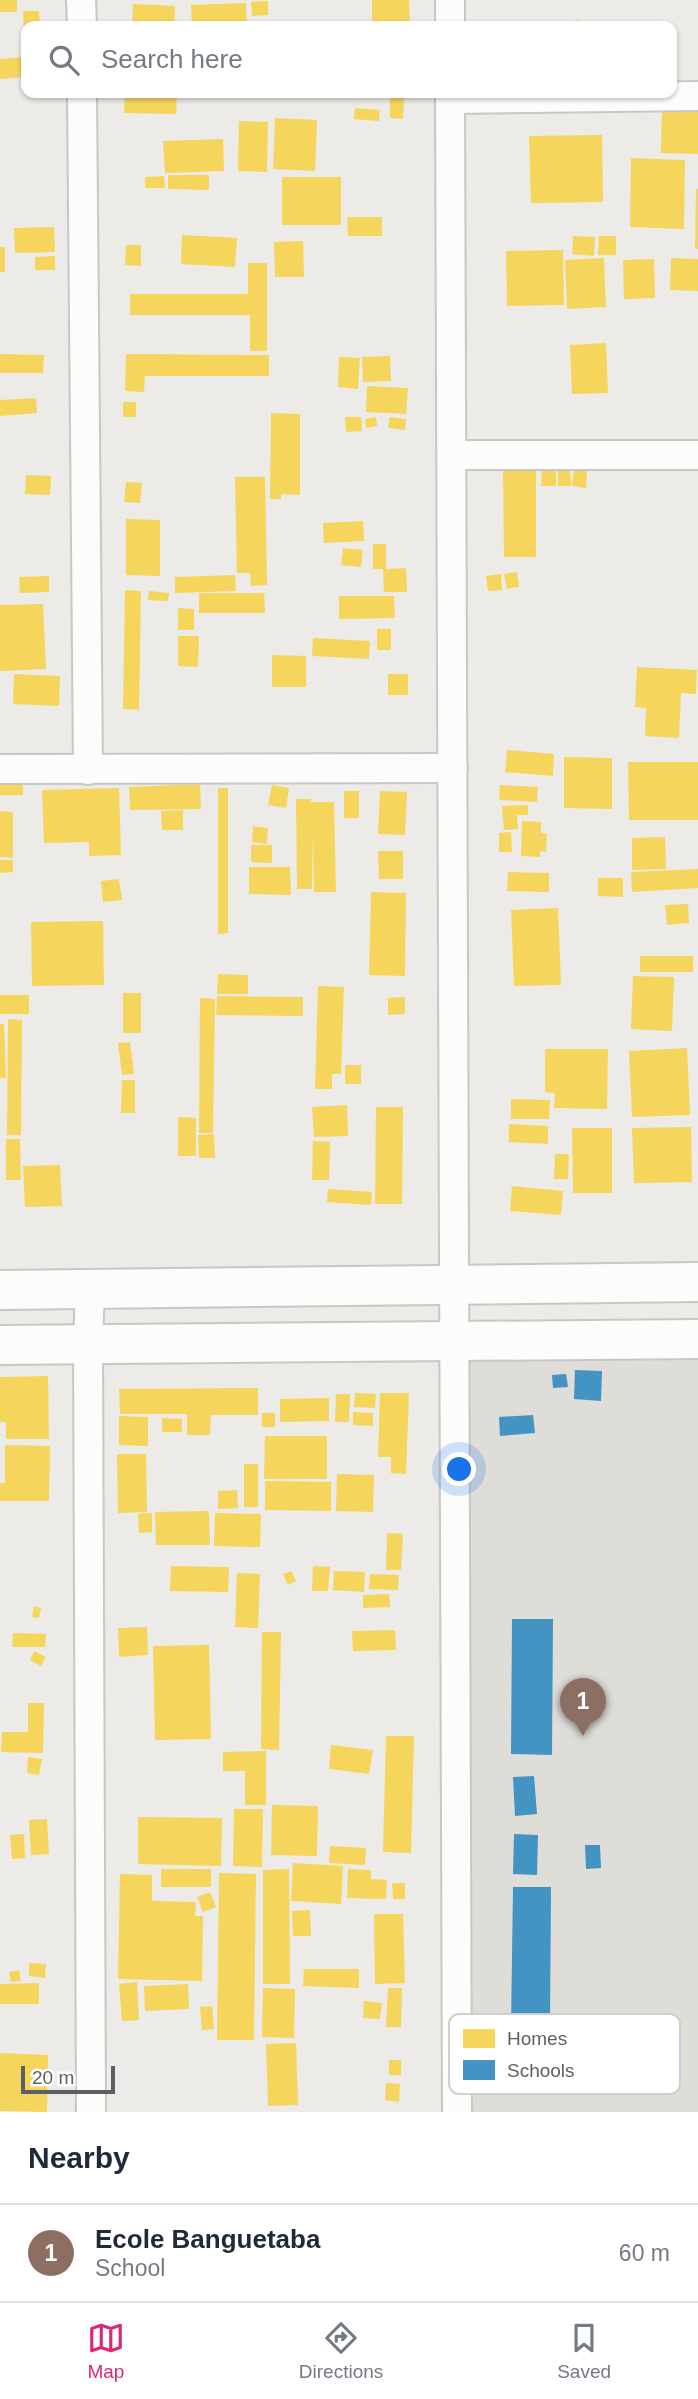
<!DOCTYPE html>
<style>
:root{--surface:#fff;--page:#f2f2f3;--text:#1f2937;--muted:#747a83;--line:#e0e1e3;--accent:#db2777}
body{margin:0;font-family:Helvetica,sans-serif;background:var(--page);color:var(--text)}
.scale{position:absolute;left:21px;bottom:18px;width:94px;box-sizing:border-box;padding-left:7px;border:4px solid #5c6064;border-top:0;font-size:19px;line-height:24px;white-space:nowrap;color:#5c6064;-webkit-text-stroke:5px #fff;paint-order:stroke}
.you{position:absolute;left:460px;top:1470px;width:24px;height:24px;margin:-18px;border:5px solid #fff;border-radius:50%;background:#1a73e8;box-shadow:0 0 0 10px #1a73e833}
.badge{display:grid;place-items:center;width:46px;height:46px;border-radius:50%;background:var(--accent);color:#fff;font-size:23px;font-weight:700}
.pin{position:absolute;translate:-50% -58px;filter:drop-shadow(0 2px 4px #0008)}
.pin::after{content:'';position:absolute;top:37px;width:24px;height:21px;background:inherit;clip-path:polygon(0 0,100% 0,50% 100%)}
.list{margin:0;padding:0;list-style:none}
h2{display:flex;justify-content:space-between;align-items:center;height:91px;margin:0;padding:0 28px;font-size:30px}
h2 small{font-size:23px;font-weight:400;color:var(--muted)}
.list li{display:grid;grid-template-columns:46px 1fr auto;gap:21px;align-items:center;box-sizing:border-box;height:98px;padding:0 28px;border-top:2px solid var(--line)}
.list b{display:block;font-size:26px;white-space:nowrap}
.list p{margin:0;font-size:23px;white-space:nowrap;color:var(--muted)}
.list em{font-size:23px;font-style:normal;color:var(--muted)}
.icon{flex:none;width:38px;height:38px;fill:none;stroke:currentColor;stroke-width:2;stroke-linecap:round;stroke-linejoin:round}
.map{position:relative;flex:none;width:698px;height:2112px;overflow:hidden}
.search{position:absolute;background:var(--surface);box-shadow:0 2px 5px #0004;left:21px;right:21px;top:21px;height:77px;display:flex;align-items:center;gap:18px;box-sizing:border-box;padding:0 24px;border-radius:14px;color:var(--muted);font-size:26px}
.sheet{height:189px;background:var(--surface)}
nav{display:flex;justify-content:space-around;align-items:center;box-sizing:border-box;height:98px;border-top:2px solid var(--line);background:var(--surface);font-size:19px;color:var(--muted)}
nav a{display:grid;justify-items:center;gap:4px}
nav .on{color:var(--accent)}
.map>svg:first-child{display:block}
.education{fill:#dfddd7}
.homes{fill:#f6d55c}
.schools{fill:#4393c3}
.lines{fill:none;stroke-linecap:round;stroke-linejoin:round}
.street-casing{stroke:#c8c7c7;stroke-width:32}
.secondary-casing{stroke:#c7c7c7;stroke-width:42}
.street{stroke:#fcfcfb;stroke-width:28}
.secondary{stroke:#fcfcfb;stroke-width:38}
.key{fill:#fff;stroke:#cecfd0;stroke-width:2}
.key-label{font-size:19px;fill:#5c6064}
</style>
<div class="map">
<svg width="698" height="2112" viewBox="0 0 698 2112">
<rect width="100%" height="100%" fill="#ecebe7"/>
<polygon class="education" points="698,1357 698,2112 467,2112 470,1360"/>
<g class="homes">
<rect x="0" y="0" width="17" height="12"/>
<polygon points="372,0 409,0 410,26 372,26"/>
<polygon points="268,1 268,15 252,16 251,2"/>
<polygon points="246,3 247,26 192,26 191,5"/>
<polygon points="133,4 175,6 174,26 132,26"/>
<polygon points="23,11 39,11 40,26 26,26 26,37 24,37"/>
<polygon points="579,20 580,26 562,26 562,22"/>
<polygon points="26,57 26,77 0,79 0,59"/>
<polygon points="125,93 177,93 176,114 124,113"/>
<polygon points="202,93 242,93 242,95 202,96"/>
<polygon points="390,98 404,98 403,119 390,118"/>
<polygon points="662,103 698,105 698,154 661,153"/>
<polygon points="355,108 380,110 379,121 354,119"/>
<polygon points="275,118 317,120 315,171 273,169"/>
<polygon points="239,121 268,122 267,172 238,171"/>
<polygon points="602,135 603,202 531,203 529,136"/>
<polygon points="223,139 224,171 165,173 163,141"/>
<polygon points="631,158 685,160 684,229 630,227"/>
<polygon points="168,175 209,175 209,190 168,189"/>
<polygon points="164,176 165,188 145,188 145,177"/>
<rect x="282" y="177" width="59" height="48"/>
<polygon points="696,189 698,189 698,249 695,249"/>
<polygon points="347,217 382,217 382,236 348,236"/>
<polygon points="54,227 55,252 15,253 14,228"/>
<polygon points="182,235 237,238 235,267 181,264"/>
<polygon points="573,236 595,237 594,256 572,254"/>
<polygon points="599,236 616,236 616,255 598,255"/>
<polygon points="303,241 304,277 275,277 274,242"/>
<polygon points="126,245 141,245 141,266 125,265"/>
<rect x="0" y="247" width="5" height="25"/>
<polygon points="563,250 564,305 507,306 506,251"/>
<polygon points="55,256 55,270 35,270 35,257"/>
<polygon points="604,258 606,307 567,309 565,260"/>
<polygon points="671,258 698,259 698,291 670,290"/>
<polygon points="654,259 655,298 624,299 623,260"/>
<polygon points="248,263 267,263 267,351 250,351 250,315 130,315 130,294 248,294"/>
<polygon points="606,343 608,393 572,394 570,345"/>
<polygon points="0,354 44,355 43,373 0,373"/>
<polygon points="126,354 269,355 269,376 145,376 144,392 125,391"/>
<polygon points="390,356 391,381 363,382 362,357"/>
<polygon points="339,357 360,358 358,389 338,387"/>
<polygon points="367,386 408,388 406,414 366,412"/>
<polygon points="36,398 37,413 0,416 0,400"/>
<rect x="123" y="402" width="13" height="15"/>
<polygon points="271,413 300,414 300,495 281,494 281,499 270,499"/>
<polygon points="345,417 361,417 362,431 346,432"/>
<polygon points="376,417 377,426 366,428 365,419"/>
<polygon points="390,417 406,419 405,430 388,428"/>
<polygon points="542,468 556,468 556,486 541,486"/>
<polygon points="570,468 571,486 558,486 558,469"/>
<polygon points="503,469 536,469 536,557 504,557"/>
<polygon points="574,469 587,470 586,488 572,486"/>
<polygon points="26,475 51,476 50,495 25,494"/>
<polygon points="235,477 265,477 267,585 251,586 250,573 237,573"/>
<polygon points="126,482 142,483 140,503 124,502"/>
<polygon points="126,519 160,520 160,576 126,575"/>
<polygon points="363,521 364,541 324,543 323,523"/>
<polygon points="373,544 386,544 386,569 406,568 407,592 384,592 383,569 373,569"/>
<polygon points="343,548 363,550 361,567 341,565"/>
<polygon points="517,572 519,587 507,589 504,574"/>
<polygon points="501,574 502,590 488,591 486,576"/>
<polygon points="235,575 236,591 175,593 175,577"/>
<polygon points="49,576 49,592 20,593 19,577"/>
<polygon points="125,590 141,591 139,710 123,709"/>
<polygon points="149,591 169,593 168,601 148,600"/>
<polygon points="199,593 264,593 265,613 199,613"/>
<polygon points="339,596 394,596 395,618 339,619"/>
<polygon points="43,604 46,669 0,671 0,605"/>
<polygon points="178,608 194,609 194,630 178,630"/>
<rect x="377" y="629" width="14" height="21"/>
<polygon points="178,636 199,636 198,667 178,666"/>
<polygon points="313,638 370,641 369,659 312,656"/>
<polygon points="272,655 306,656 306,687 272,687"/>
<polygon points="637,667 697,670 696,694 681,693 679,738 645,736 646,708 635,707"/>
<polygon points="14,674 60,676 59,706 13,704"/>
<rect x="388" y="674" width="20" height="21"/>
<polygon points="507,750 554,754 553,776 505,772"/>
<polygon points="564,757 612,758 612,809 564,808"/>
<polygon points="628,762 698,762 698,820 629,820"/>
<rect x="0" y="776" width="23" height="19"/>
<polygon points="200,784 201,809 130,810 129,787"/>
<polygon points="272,785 289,788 286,808 268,805"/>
<polygon points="500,785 538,787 537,802 499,800"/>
<polygon points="119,788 121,855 89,856 89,842 44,843 42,790"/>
<polygon points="218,788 228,788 228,933 218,934"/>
<rect x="344" y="791" width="15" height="27"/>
<polygon points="380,791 407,792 405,835 378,834"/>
<polygon points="296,799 311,799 311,802 334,802 336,892 314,892 313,831 312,889 297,889"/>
<polygon points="528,805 528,815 517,815 518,829 504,830 502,806"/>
<polygon points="183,810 183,830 162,830 161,811"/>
<polygon points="0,811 13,812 13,858 0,857"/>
<polygon points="522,821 541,822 541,833 547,834 546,852 540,851 540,857 521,856"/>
<polygon points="253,826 268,828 267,844 252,842"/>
<polygon points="511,832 512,852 499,852 499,833"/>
<polygon points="665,837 666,869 632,870 632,838"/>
<polygon points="251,845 272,845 272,863 251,862"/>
<polygon points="378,851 403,851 403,879 379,879"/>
<polygon points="0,860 13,860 13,872 0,873"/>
<polygon points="249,867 290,867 291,895 249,894"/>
<polygon points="698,869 698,888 632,892 631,872"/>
<polygon points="508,872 549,873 549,892 507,891"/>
<polygon points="598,878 623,878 623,897 598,896"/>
<polygon points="119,879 122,900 103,902 101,881"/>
<polygon points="371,892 406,893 405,976 369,975"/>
<polygon points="688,904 689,923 667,925 665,905"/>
<polygon points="558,908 561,985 514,986 511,910"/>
<polygon points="103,921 104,985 32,986 31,922"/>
<rect x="640" y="956" width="53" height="16"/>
<polygon points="218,974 248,975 248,994 217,994"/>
<polygon points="633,976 674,977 672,1031 631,1029"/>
<polygon points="318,986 344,987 341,1074 332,1074 332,1089 315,1089"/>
<rect x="123" y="993" width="18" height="40"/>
<rect x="0" y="995" width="29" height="19"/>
<polygon points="217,996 303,997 303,1016 216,1015"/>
<polygon points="405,997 405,1014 388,1015 388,998"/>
<polygon points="200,998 215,999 213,1133 199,1133"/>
<polygon points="8,1019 22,1020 21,1135 7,1135"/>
<polygon points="0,1024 4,1024 6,1078 0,1078"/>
<polygon points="130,1042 134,1074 122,1075 118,1043"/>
<polygon points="687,1048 690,1115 632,1117 629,1051"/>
<polygon points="545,1049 608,1049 607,1109 554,1108 555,1093 545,1092"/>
<rect x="345" y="1065" width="16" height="19"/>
<polygon points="122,1080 135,1080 135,1113 121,1113"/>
<polygon points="511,1099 550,1100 549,1119 511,1119"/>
<polygon points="347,1105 348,1136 314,1137 312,1107"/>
<polygon points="376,1107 403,1107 402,1204 375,1204"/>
<polygon points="178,1117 196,1118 196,1156 178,1156"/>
<polygon points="509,1124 548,1126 548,1144 509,1142"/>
<polygon points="691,1127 692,1182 634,1183 632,1128"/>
<polygon points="572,1128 612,1128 612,1193 573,1193"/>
<polygon points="214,1134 215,1158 199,1158 198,1135"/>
<polygon points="6,1139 20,1139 21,1180 6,1180"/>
<polygon points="313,1141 330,1142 329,1180 312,1180"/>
<polygon points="555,1154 569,1154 568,1179 554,1179"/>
<polygon points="60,1165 62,1206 25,1207 23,1166"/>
<polygon points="512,1186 563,1191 561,1215 510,1211"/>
<polygon points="328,1189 372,1192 371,1205 327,1202"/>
<polygon points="48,1376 49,1439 6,1439 6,1422 0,1422 0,1377"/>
<polygon points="258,1388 258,1415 211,1415 210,1435 187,1435 187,1414 120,1414 119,1389"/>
<polygon points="355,1393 376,1394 375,1408 354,1407"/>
<polygon points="380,1393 409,1393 406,1474 391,1473 391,1457 378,1457"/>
<polygon points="336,1394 350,1394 349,1422 335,1422"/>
<polygon points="329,1398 329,1421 280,1422 280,1399"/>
<polygon points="353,1412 373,1413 373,1426 353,1425"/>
<rect x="262" y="1413" width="13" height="14"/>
<polygon points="119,1416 148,1417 148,1446 119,1445"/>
<polygon points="162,1418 182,1419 182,1432 162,1432"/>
<polygon points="265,1436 327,1436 327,1479 264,1479"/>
<polygon points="5,1445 50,1446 49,1501 0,1501 0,1483 5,1483"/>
<polygon points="117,1454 146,1454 147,1512 118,1513"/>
<rect x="244" y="1464" width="14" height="43"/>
<polygon points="337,1474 374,1475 373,1512 336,1511"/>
<polygon points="265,1481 331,1482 331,1511 265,1510"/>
<polygon points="237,1490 238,1508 218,1509 218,1491"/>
<polygon points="209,1511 210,1545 156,1545 155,1512"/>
<polygon points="147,1513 152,1513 152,1532 139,1533 138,1514"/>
<polygon points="215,1513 261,1514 260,1547 214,1546"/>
<polygon points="387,1533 403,1534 401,1570 386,1570"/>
<polygon points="171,1566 229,1567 228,1592 170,1591"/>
<polygon points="313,1566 330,1567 328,1591 312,1591"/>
<polygon points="291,1571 296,1581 288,1585 283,1574"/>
<polygon points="334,1571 365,1572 364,1592 333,1590"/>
<polygon points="237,1573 260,1574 258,1628 235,1627"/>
<polygon points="370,1574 399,1575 398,1590 369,1589"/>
<polygon points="389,1594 390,1607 363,1608 363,1595"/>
<polygon points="34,1606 41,1608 39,1618 32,1617"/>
<polygon points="147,1627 148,1655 119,1657 118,1628"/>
<polygon points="395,1630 396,1650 353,1651 352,1631"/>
<polygon points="262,1632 281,1632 279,1750 261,1749"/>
<polygon points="13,1633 46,1634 45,1647 12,1647"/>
<polygon points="209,1645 211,1739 155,1740 153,1646"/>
<polygon points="34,1651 46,1657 41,1666 30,1660"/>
<polygon points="28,1703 44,1703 43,1753 1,1752 2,1732 28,1732"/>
<polygon points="386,1736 414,1736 411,1853 383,1852"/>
<polygon points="331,1745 373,1750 369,1774 329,1769"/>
<polygon points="266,1751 266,1805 245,1805 245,1771 223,1771 223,1752"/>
<polygon points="28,1757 42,1759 39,1775 27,1773"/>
<polygon points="272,1805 318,1806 317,1856 271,1855"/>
<polygon points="234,1809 263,1809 262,1867 233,1866"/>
<polygon points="138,1817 222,1818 221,1866 138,1864"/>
<polygon points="47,1819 49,1854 31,1855 29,1820"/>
<polygon points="24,1834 25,1858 12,1859 10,1835"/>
<polygon points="330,1846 366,1848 365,1865 329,1863"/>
<polygon points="293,1863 343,1866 341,1904 291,1901"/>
<rect x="161" y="1869" width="50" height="18"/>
<polygon points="289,1869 290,1984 263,1984 263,1870"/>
<polygon points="348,1869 371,1870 371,1879 387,1880 386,1899 347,1898"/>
<polygon points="219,1873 256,1874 254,2040 217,2040"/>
<polygon points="120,1874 152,1875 152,1901 196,1902 195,1916 203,1916 202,1981 118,1979"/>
<polygon points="392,1883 405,1883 405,1899 393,1899"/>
<polygon points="210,1892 216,1907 203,1912 197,1897"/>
<polygon points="310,1910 311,1936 293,1936 292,1911"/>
<polygon points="374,1914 403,1914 405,1983 375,1984"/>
<polygon points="29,1963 46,1964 45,1978 29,1976"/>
<polygon points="304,1969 359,1969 359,1988 303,1986"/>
<polygon points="19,1970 21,1981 11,1982 9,1972"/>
<polygon points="137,1982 139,2020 122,2021 119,1984"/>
<polygon points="39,1983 39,2004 0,2004 0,1984"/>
<polygon points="188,1984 189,2009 145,2011 144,1986"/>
<polygon points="263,1988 295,1989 294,2038 262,2037"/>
<polygon points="388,1988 402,1988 401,2027 386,2027"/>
<polygon points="364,2001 382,2003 380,2019 363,2018"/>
<polygon points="212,2006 214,2029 202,2030 200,2007"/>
<polygon points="296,2043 298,2105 268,2106 266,2044"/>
<polygon points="0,2053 48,2055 47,2112 0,2111"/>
<rect x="389" y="2060" width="12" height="15"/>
<polygon points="386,2083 400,2084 399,2102 385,2100"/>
</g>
<g class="schools">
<polygon points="575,1370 602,1371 601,1401 574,1399"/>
<polygon points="566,1374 568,1387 553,1388 552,1375"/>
<polygon points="533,1415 535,1433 500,1436 499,1417"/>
<polygon points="512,1619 553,1619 552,1755 511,1754"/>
<polygon points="534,1776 537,1814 515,1816 513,1777"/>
<polygon points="514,1834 538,1835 537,1875 513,1874"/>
<polygon points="585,1845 600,1845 601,1868 586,1869"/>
<polygon points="513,1887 551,1887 550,2026 511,2025"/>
</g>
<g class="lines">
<defs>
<g id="street">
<polyline points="81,0 82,26"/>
<polyline points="450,0 450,26"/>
<polyline points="82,93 88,770"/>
<polyline points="450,93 457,2112"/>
<polyline points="450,99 698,96"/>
<polyline points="452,455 698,455"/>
<polyline points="0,769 453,768"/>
<polyline points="90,1289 88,1344 91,2112"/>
</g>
<g id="secondary">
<polyline points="0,1290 698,1282"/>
<polyline points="0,1345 698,1339"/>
</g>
</defs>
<use href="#street" class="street-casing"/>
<use href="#secondary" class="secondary-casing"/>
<use href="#street" class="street"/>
<use href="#secondary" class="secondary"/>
</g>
<rect x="449" y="2014" width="231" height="80" rx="10" class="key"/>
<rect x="463" y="2029" width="32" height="19" fill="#f6d55c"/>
<rect x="463" y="2060" width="32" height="20" fill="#4393c3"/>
<g class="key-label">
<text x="507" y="2045">Homes</text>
<text x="507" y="2077">Schools</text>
</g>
</svg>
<div class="scale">20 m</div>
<div class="you"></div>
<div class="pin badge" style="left:583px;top:1736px;background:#8d6e63">1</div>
<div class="search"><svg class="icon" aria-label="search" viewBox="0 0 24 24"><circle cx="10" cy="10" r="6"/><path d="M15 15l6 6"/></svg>Search here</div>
</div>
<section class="sheet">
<h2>Nearby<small></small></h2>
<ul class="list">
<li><span class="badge" style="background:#8d6e63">1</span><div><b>Ecole Banguetaba</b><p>School</p></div><em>60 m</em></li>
</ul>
</section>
<nav>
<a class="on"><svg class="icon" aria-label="map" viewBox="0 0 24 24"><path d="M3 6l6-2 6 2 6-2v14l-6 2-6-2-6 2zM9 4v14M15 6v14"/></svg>Map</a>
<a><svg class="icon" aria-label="directions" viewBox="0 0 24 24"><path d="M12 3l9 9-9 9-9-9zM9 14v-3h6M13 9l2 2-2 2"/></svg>Directions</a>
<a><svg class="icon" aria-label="saved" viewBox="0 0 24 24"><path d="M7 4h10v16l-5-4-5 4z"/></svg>Saved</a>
</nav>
